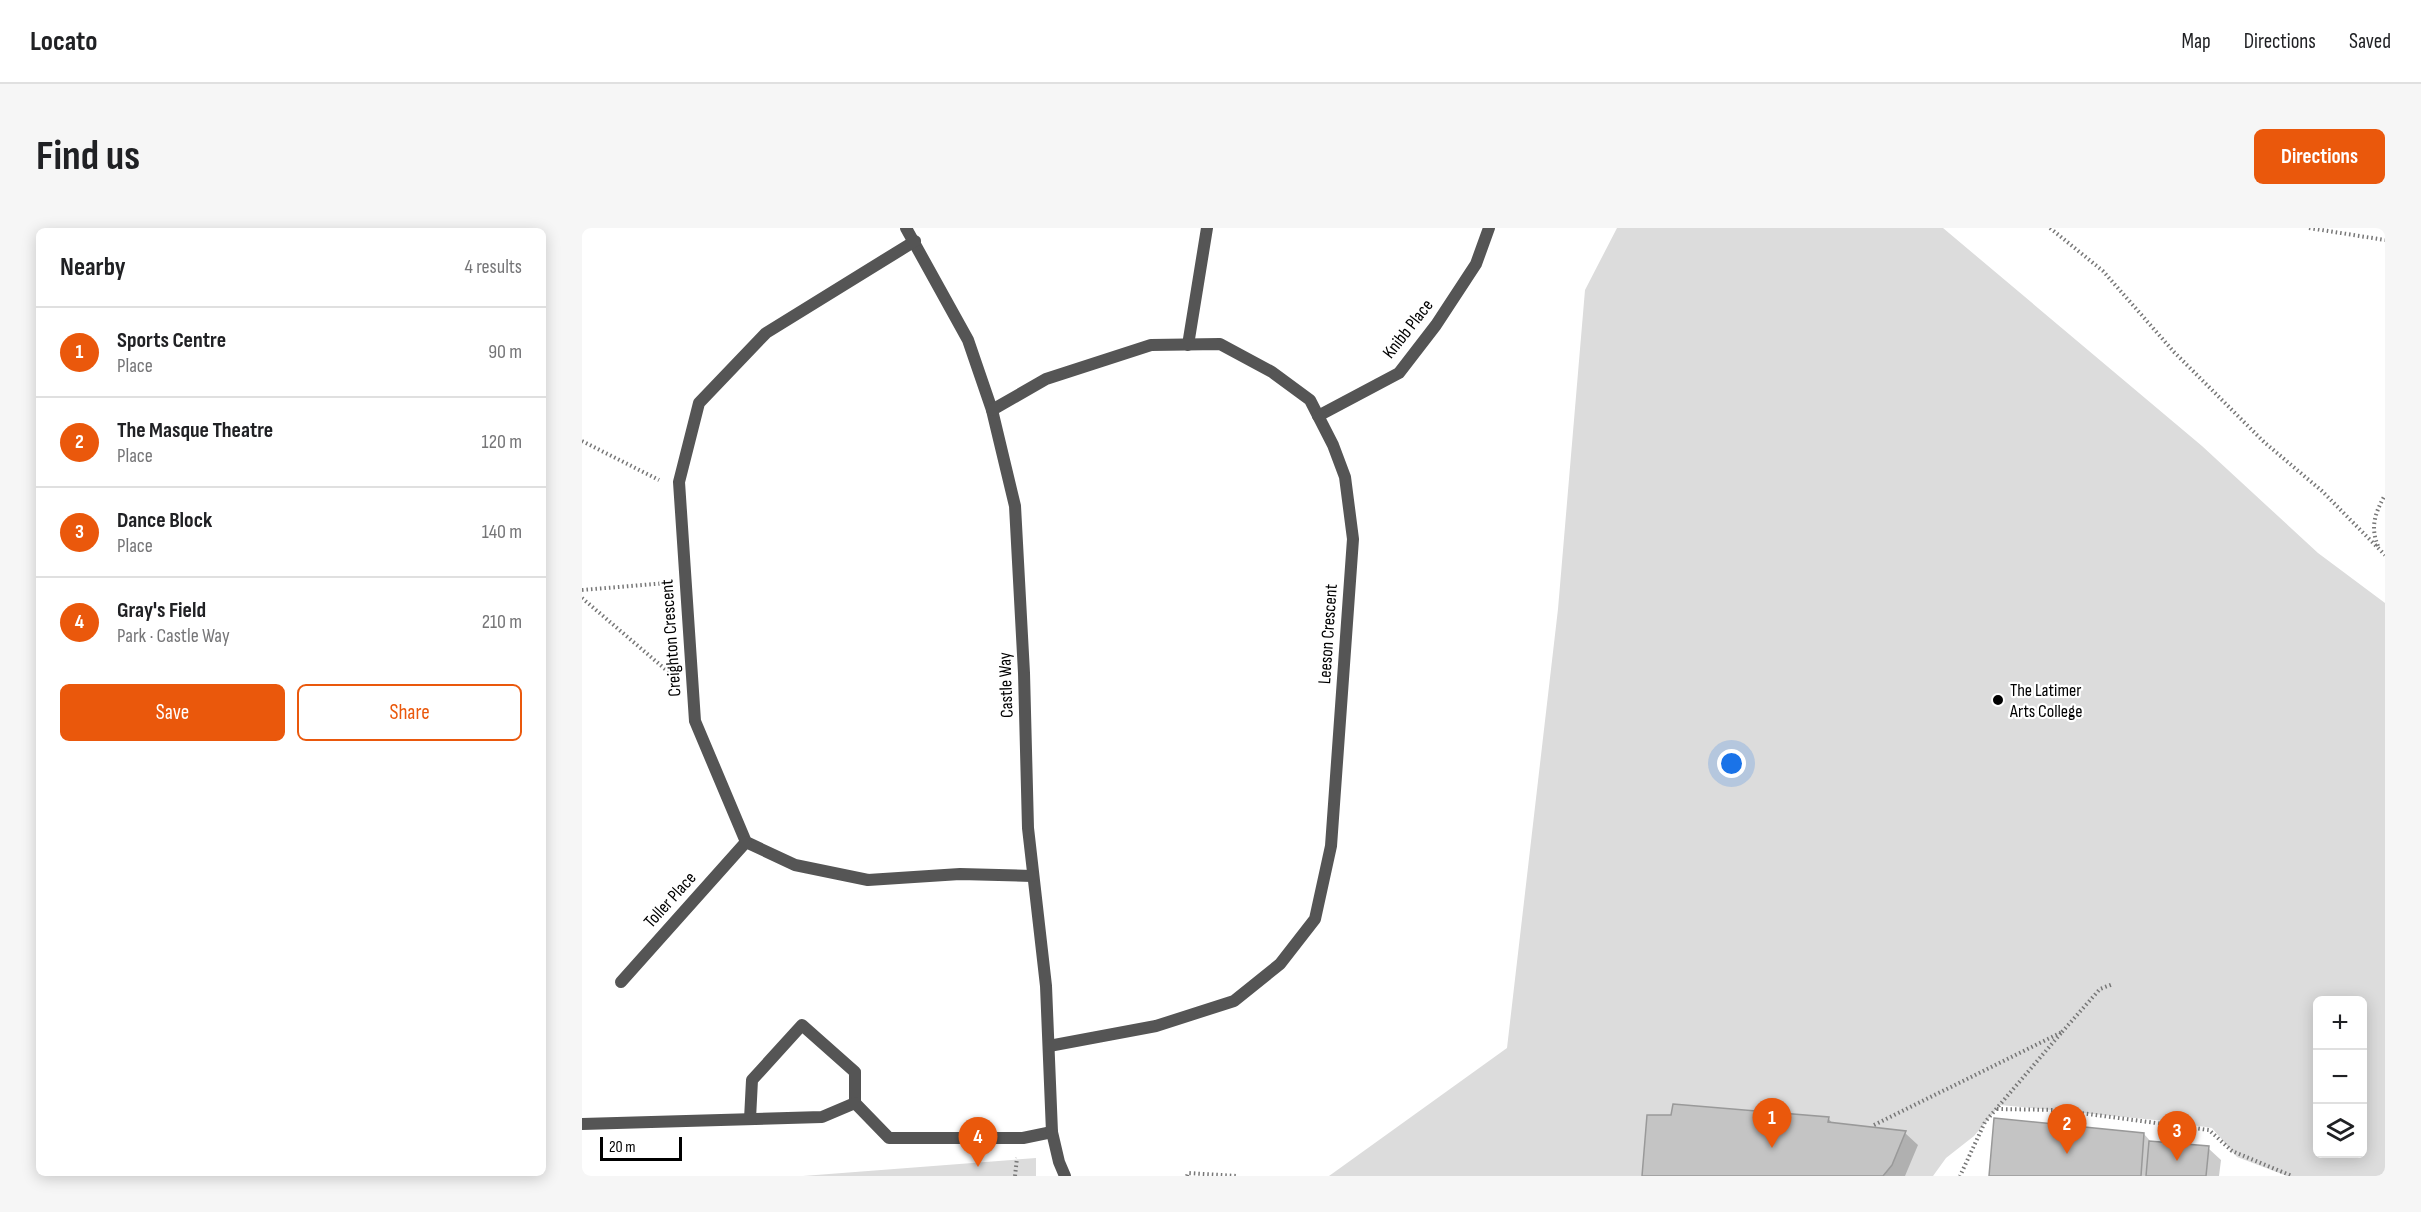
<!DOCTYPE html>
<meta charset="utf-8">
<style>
:root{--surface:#fff;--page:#f6f6f6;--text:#202124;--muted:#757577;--line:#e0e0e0;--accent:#ea580c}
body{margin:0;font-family:"Sofia Sans Condensed",sans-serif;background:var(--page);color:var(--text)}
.controls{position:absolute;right:18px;bottom:18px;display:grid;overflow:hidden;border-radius:9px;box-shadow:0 3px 15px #0003}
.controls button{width:54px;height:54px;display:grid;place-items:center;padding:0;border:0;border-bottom:2px solid var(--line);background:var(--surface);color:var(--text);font:30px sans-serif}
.scale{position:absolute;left:18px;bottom:15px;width:82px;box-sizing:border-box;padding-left:6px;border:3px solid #000;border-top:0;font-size:16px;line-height:21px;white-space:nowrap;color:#000;-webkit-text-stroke:4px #fff;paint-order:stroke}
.you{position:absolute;left:1150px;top:536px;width:21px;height:21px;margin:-15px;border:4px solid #fff;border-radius:50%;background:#1a73e8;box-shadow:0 0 0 9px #1a73e833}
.badge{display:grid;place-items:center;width:39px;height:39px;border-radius:50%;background:var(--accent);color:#fff;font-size:20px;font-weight:700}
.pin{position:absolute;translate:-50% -50px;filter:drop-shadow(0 2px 3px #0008)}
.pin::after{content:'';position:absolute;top:32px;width:21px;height:18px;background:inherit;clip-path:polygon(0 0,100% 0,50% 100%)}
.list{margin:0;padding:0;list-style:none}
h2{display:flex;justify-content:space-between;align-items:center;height:78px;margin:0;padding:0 24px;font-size:26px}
h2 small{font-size:20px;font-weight:400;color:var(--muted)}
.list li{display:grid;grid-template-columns:39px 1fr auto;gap:18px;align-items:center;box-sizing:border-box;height:90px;padding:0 24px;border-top:2px solid var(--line)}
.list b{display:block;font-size:22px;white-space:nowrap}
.list p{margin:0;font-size:20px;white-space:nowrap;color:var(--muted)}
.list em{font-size:20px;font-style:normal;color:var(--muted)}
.actions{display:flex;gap:12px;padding:18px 24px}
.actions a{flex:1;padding:14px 0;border:2px solid var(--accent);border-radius:9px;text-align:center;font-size:21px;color:var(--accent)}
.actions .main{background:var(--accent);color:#fff}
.icon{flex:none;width:33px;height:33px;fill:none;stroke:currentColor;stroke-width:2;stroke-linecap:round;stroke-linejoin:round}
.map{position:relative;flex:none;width:1803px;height:948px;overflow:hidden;border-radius:9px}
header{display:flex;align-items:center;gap:36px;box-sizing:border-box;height:84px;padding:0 30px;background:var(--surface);border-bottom:2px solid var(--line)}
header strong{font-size:28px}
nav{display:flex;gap:33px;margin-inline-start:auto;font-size:21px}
.intro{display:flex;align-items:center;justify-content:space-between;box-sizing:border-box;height:144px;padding:0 36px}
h1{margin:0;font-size:42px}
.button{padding:15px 27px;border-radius:9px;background:var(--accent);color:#fff;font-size:21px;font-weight:700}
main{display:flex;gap:36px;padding:0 36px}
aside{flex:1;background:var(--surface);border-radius:9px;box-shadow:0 3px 15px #0003}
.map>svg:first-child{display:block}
.green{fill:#dcdcdc;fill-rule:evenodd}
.shadow{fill:#0003}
.building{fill:#c4c4c4;stroke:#999;stroke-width:1.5}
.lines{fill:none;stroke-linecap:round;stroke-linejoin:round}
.path{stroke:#777;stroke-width:4;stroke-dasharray:1.5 3;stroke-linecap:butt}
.lane{stroke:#555;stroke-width:12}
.street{stroke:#555;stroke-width:12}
.poi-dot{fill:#000;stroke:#fff;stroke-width:2}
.labels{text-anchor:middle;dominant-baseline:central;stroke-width:4.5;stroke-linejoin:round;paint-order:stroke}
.street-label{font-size:18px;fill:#000;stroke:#fff}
.poi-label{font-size:18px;fill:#000;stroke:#fff;text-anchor:start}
</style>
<header>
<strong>Locato</strong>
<nav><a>Map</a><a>Directions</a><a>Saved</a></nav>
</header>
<div class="intro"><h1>Find us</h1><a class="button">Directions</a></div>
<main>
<aside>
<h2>Nearby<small>4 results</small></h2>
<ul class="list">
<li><span class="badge">1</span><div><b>Sports Centre</b><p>Place</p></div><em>90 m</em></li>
<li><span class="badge">2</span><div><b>The Masque Theatre</b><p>Place</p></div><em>120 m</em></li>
<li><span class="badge">3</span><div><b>Dance Block</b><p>Place</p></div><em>140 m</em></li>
<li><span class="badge">4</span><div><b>Gray's Field</b><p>Park · Castle Way</p></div><em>210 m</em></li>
</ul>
<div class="actions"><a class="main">Save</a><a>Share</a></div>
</aside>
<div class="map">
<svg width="1803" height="948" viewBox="0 0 1803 948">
<rect width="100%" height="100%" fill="#fff"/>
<g class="green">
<path d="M 1035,0 L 1361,0 L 1620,218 L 1736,325 L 1803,375 L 1803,948 L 1705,948 L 1655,929 L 1630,900 L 1583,893 L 1418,877 L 1392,908 L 1364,930 L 1351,948 L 747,948 L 925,820 L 976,381 L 1003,62 ZM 1736,772 L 1780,772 L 1780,926 L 1736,926 Z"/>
<polygon points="454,930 454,948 221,948"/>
</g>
<g class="shadow">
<polygon points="1246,890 1251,896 1323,905 1336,917 1323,948 1062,948"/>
<polygon points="1562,906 1570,915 1626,920 1639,932 1637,948 1408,948"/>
</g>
<g class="building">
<polygon points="1091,876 1247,889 1246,894 1324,903 1310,937 1301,948 1060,948 1065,887 1089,887"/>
<polygon points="1412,890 1562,905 1559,948 1407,948"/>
<polygon points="1567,913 1627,918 1624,948 1564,948"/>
</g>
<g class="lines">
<g class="path">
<polyline points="1468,0 1521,43 1592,124 1682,214 1740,263 1803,327"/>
<polyline points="1727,0 1803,12"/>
<polyline points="0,213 77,252"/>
<path d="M 1796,318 C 1788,299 1793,285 1803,267"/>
<polyline points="0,362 84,355"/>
<polyline points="0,370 90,447"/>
<polyline points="1480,804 1518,761 1531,756"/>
<polyline points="1415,881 1476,882 1627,902 1650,923 1710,948"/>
<polyline points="1292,897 1480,804 1403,894 1378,948"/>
<polyline points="433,948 435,930"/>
<polyline points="605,948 606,945 655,948"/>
</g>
<g class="lane">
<polyline points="606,117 625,0"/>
<polyline points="168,891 170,852 220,797 273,844 273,875"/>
<polyline points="0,896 240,889 273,875 307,910 441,910 470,904"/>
</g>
<g class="street">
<polyline points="324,0 386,112 410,182 433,278 442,445 446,600 464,758 470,904 477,934 483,948"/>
<polyline points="333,13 184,105 117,175 97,254 113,493 164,614 213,637 286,652 378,646 450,648"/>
<polyline points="410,182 464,151 569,117 638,116 690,144 728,172 751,217 763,249 771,311 749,618 733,691 698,736 652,773 574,798 467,818"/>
<polyline points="736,188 817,145 854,97 894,36 907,0"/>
<polyline points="39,754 164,614"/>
</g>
</g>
<circle class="poi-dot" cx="1416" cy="472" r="6"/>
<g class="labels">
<g class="street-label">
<text transform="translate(826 101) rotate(-52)">Knibb Place</text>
<text transform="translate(746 406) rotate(-86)">Leeson Crescent</text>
<text transform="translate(89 410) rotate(-94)">Creighton Crescent</text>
<text transform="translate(424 457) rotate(-92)">Castle Way</text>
<text transform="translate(88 672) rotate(-48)">Toller Place</text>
</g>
<g class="poi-label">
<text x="1428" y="462">The Latimer<tspan x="1428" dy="21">Arts College</tspan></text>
</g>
</g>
</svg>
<div class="controls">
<button>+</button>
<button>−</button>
<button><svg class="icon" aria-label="layers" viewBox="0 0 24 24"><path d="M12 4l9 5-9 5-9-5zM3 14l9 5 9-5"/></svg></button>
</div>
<div class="scale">20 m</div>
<div class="you"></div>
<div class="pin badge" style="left:1190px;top:920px">1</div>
<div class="pin badge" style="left:1485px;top:926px">2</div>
<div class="pin badge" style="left:1595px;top:933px">3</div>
<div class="pin badge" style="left:396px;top:939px">4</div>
</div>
</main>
